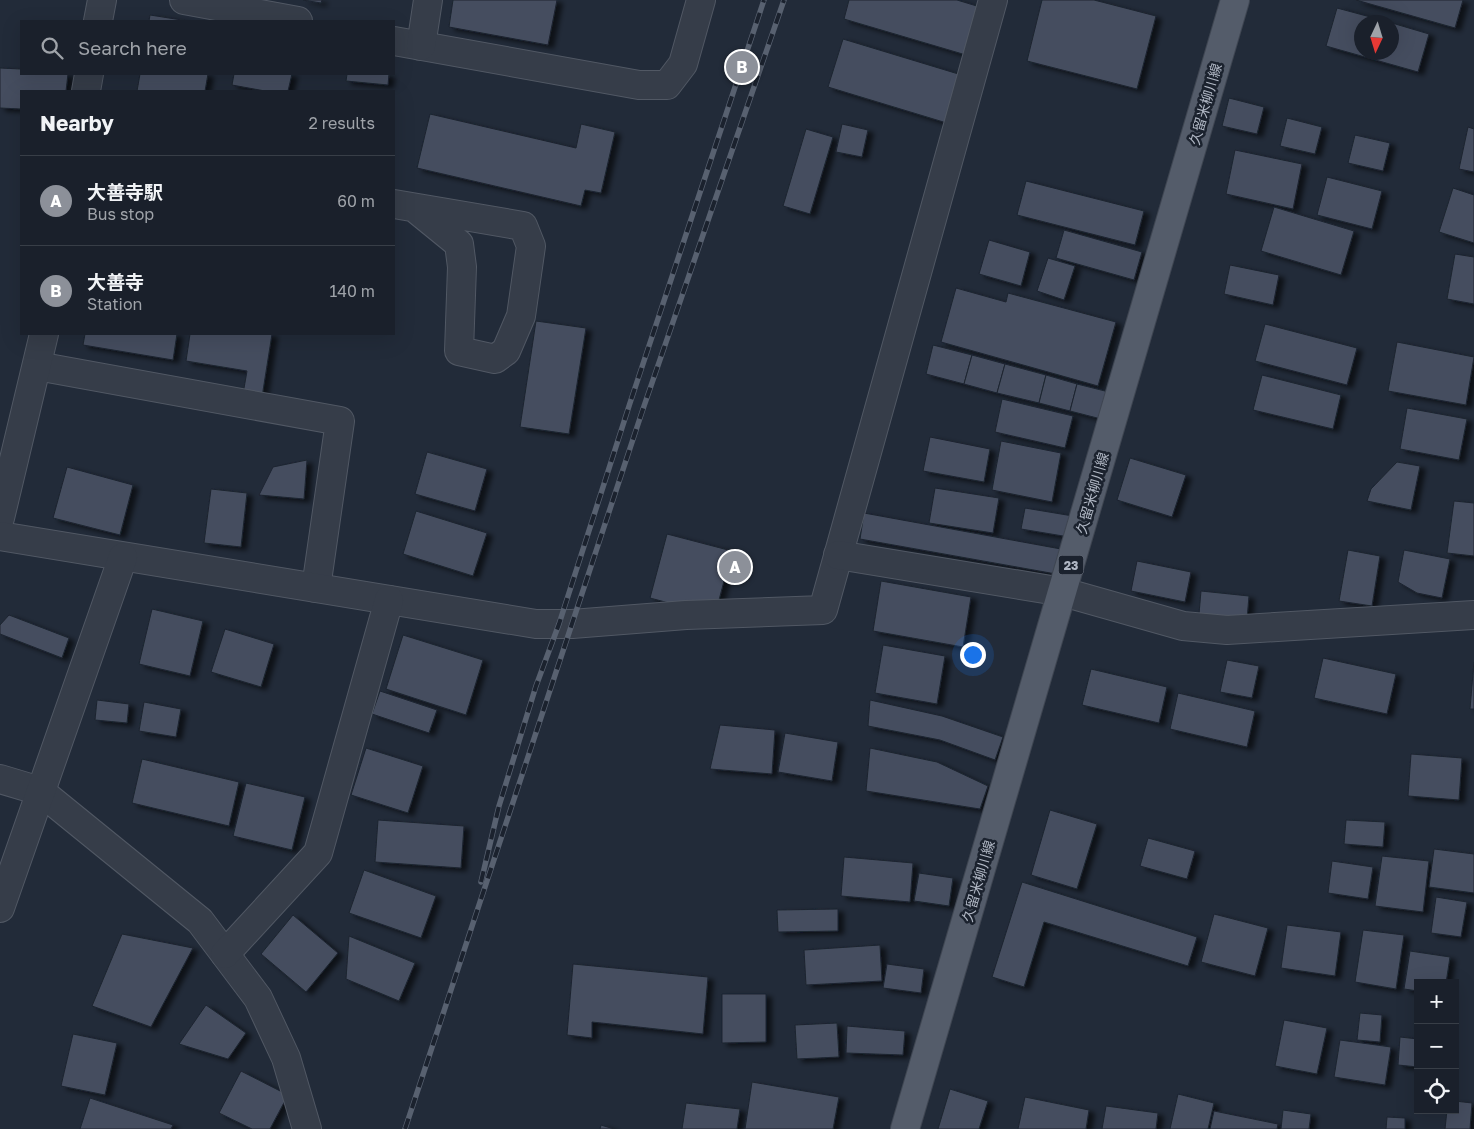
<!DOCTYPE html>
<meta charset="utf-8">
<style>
:root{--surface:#1a202b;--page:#232833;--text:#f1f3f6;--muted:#9fa3a9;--line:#383e47;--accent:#8c9099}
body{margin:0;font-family:"Golos Text","Noto Sans JP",sans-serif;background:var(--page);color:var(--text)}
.controls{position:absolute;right:15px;bottom:15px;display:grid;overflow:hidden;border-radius:0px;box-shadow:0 5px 20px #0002}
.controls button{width:45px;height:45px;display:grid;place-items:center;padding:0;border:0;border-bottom:1px solid var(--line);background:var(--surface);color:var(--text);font:25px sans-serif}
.compass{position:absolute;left:1354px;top:15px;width:45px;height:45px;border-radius:50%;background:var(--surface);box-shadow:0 5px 20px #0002;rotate:184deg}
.you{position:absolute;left:972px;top:654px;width:18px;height:18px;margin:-12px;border:4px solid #fff;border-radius:50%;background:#1a73e8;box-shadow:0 0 0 8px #1a73e833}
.badge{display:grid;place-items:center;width:32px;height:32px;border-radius:50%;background:var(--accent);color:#fff;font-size:16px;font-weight:700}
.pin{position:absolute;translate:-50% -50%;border:2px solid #fff;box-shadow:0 1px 5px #0006}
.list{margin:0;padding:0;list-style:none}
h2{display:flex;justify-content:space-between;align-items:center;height:65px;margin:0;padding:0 20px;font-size:21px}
h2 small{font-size:16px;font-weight:400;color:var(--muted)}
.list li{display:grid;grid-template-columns:32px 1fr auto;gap:15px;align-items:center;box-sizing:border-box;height:90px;padding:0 20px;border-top:1px solid var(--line)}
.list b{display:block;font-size:19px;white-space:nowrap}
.list p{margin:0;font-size:16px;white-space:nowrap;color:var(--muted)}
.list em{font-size:16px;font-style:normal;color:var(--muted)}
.icon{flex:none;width:28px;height:28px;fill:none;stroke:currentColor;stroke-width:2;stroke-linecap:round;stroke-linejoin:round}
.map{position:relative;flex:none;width:1474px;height:1129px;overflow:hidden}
.search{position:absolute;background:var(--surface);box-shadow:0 5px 20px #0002;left:20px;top:20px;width:375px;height:55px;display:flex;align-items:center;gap:12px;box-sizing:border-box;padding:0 18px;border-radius:0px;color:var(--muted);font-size:19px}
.panel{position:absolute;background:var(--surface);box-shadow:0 5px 20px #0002;left:20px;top:90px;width:375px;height:245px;border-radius:0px}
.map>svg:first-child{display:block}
.building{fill:#444e5e;stroke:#1d2430;filter:url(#shadow)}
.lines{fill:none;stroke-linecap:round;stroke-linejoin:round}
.street-casing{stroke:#515864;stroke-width:30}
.primary-casing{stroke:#3f4652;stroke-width:30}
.street{stroke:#363d49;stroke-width:28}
.primary{stroke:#545c6a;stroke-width:28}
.rail-casing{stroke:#586170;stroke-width:5.5}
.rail{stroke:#1b222e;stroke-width:4;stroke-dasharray:11;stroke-linecap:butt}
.labels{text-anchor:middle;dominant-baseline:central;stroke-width:5;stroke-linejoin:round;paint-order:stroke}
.shield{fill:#1b222e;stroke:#848b98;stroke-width:1}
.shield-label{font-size:12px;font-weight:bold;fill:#b1b8c5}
.street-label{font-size:14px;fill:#b1b8c5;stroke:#1b222e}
</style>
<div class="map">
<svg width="1474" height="1129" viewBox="0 0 1474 1129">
<defs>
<filter id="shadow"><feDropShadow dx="5.5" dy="3" stdDeviation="2.5" flood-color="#0009"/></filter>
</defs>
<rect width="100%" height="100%" fill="#222b39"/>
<g class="building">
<polygon points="303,0 322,0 321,3"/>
<polygon points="453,0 557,0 548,45 449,27"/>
<polygon points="849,0 957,0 980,7 966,55 844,19"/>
<polygon points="1042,0 1094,0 1156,16 1137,89 1027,61"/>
<polygon points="1356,0 1463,0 1455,28"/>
<polygon points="1337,8 1389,22 1362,22 1362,52 1392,52 1392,23 1429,34 1418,72 1326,46"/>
<polygon points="150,15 188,21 149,21"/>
<polygon points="843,39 965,76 950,124 828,87"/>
<polygon points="0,68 21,69 21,74 68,74 66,91 21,91 21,109 0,108"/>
<polygon points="140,74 208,74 205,91 137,91"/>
<polygon points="234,74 292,74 288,91 265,91 232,85"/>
<polygon points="347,74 389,74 388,85 346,81"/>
<polygon points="1229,98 1264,107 1257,134 1222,126"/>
<polygon points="430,114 576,148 581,124 615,132 601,193 585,190 581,206 417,168"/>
<polygon points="1287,118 1322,127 1315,154 1280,146"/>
<polygon points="842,124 868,130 862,157 836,152"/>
<polygon points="1468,127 1474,129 1474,172 1459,169"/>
<polygon points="806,129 833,137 810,214 783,206"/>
<polygon points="1355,135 1390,143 1383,171 1348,163"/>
<polygon points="1235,150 1302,164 1293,209 1226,194"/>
<polygon points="1327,177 1382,191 1372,229 1317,215"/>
<polygon points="1026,181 1144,211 1135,245 1017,215"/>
<polygon points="1453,188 1474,195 1474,243 1439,232"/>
<polygon points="1274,207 1354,231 1341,275 1261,251"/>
<polygon points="1064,230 1142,252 1134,280 1056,258"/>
<polygon points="989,240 1030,252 1021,286 979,274"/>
<polygon points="1455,254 1474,257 1474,304 1447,299"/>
<polygon points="1048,258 1075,266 1064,300 1037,291"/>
<polygon points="1230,265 1279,275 1273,305 1224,294"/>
<polygon points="956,288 1006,302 1008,293 1116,322 1098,386 941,342"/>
<polygon points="536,321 586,328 569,434 520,427"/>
<polygon points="1265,324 1357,348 1347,385 1255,361"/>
<polygon points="85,334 177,334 173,360 83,345"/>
<polygon points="190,334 272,334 262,397 243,394 247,371 186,361"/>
<polygon points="1397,342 1474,357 1466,405 1388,391"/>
<polygon points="933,345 972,355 964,384 926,374"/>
<polygon points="972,355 1005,364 997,393 964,384"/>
<polygon points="1005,364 1046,375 1039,403 997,393"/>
<polygon points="1046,375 1077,384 1070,411 1039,403"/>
<polygon points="1262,375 1341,395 1333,429 1253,410"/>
<polygon points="1077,384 1113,393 1105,420 1070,411"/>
<polygon points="1002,399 1073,416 1065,448 995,432"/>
<polygon points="1407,408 1467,419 1459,460 1400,449"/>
<polygon points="930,437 990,449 984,482 923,471"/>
<polygon points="1001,441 1061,453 1052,502 992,490"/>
<polygon points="427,452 487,469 475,511 415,494"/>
<polygon points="1130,458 1186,475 1172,517 1117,500"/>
<polygon points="307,460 304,499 259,495 273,467"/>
<polygon points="1397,462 1420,466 1411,510 1367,501 1371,489"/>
<polygon points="67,467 133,485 120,535 53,518"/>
<polygon points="935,488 999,498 993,533 929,523"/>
<polygon points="211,489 247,493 241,547 204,543"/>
<polygon points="1454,501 1474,503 1474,556 1447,553"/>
<polygon points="1025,508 1073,516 1069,537 1021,529"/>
<polygon points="416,511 487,533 473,576 403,554"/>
<polygon points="864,513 1061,549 1056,574 860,539"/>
<polygon points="667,534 732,551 715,615 650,598"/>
<polygon points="1348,550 1380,556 1372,606 1339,601"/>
<polygon points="1404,550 1450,559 1442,598 1417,593 1398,582"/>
<polygon points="1137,561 1191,572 1185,602 1131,591"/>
<polygon points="881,581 971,597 963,647 873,631"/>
<polygon points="1201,591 1249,596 1247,619 1199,614"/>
<polygon points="152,609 203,621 190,676 139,664"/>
<polygon points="9,615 69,638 62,658 0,634 0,625"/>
<polygon points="225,629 274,644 261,687 211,672"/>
<polygon points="403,635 483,660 466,715 386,689"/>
<polygon points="883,645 945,656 937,704 875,693"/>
<polygon points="1323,658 1396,674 1387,714 1314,698"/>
<polygon points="1227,660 1259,666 1252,698 1220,692"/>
<polygon points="1474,662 1474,709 1470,709"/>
<polygon points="1091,669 1167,687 1159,723 1082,705"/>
<polygon points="380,691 437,710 429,733 372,714"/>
<polygon points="1178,693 1255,711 1247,747 1170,729"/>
<polygon points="97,700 129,704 127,723 95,720"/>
<polygon points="870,700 942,716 1003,737 995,760 940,740 868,726"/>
<polygon points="144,702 181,709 176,737 139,731"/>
<polygon points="720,725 775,730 772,774 710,769"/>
<polygon points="785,733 838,742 832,781 778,772"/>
<polygon points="366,748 423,766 408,813 351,795"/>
<polygon points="870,748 937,762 988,786 980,809 866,791"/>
<polygon points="1411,754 1462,758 1459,800 1408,796"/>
<polygon points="142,759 239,782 229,826 132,803"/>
<polygon points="246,783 305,797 292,850 233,836"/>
<polygon points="1050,810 1097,824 1077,889 1031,875"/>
<polygon points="378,820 464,826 461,868 375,862"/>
<polygon points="1346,820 1385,822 1383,847 1344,844"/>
<polygon points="1148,838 1195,851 1187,879 1140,866"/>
<polygon points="1434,849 1474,854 1474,893 1429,887"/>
<polygon points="1382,856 1429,861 1423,912 1375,906"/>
<polygon points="844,857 913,863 910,902 841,896"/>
<polygon points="1332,861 1373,867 1368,899 1328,893"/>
<polygon points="364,870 436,896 421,938 349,913"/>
<polygon points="919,873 953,878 949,906 914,901"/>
<polygon points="1022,882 1197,937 1188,966 1044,922 1024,987 992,977"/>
<polygon points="1436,897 1467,902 1461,937 1431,933"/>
<polygon points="838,909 838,931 778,932 777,910"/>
<polygon points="1214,914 1268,928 1255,976 1201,962"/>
<polygon points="293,915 338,953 306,992 261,954"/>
<polygon points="1287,925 1341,932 1335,976 1281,968"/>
<polygon points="1363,930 1404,935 1396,989 1355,982"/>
<polygon points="122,934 193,948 151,1027 92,1006"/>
<polygon points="349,936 415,963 399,1001 346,979"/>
<polygon points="880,945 882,981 806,985 804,950"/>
<polygon points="1410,951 1450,957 1446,983 1418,983 1418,991 1404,989"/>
<polygon points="573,964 708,977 703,1034 592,1022 592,1038 567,1035"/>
<polygon points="887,964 924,969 921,993 883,988"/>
<polygon points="722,994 766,994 766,1042 722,1043"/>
<polygon points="206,1005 246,1033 228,1059 179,1044"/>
<polygon points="1360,1013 1382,1015 1380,1042 1357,1040"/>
<polygon points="1284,1020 1327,1028 1317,1074 1275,1066"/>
<polygon points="837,1023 839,1057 797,1059 795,1025"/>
<polygon points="847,1026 905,1031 903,1055 846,1053"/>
<polygon points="73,1034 117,1043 105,1095 61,1086"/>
<polygon points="1400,1037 1418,1039 1418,1067 1398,1065"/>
<polygon points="1340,1040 1391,1047 1385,1085 1334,1077"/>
<polygon points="241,1071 288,1095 270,1129 252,1129 219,1113"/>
<polygon points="752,1082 839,1097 833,1129 745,1129"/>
<polygon points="950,1089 988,1101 979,1129 938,1129"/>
<polygon points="1178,1094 1214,1103 1208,1129 1170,1129"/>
<polygon points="1025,1097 1089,1110 1086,1129 1018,1129"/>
<polygon points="90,1098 173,1125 171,1129 80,1129"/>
<polygon points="1455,1101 1472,1103 1470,1129 1445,1129 1447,1110 1455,1110"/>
<polygon points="686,1103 740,1109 737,1129 682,1129"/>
<polygon points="1106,1106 1158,1113 1156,1129 1102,1129"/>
<polygon points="1283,1110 1311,1114 1309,1129 1281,1129"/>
<polygon points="1214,1111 1278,1124 1277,1129 1210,1129"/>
<polygon points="1387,1117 1405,1118 1405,1129 1386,1129"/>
<polygon points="601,1125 614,1129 600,1129"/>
</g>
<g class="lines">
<defs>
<g id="street">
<polyline points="184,0 298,21"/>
<polyline points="98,21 102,0"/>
<polyline points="394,41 639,85 667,85 683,64 701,0"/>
<polyline points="421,46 428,0"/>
<polyline points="86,91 89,74"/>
<polyline points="394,204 523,226 531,246 521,316 506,351 495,359 459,351 462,267 459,244 416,209"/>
<polyline points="37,366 340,421 316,588"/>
<polyline points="0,518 44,334"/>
<polyline points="0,536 536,624 572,624 686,615 823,610 993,0"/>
<polyline points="838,555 1063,592 1183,626 1227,630 1474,615"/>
<polyline points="0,779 40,791 200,921 258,998 286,1058 307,1129"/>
<polyline points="0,908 123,557"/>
<polyline points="225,954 318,853 389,600"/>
</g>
<polyline id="primary" points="905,1129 1235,0"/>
</defs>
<use href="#street" class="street-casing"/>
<use href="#primary" class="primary-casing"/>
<use href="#street" class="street"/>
<use href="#primary" class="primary"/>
<defs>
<g id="rail">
<polyline points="481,882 499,806 536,686 559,624 630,403 764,0"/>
<polyline points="405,1129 643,409 784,0"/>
</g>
</defs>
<use href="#rail" class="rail-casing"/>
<use href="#rail" class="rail"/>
</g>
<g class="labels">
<rect class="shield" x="1058.5" y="555.5" width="25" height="19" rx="4"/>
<g class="shield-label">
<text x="1071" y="565">23</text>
</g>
<g class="street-label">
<text transform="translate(1205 104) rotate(-74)">久留米柳川線</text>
<text transform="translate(1092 493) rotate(-74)">久留米柳川線</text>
<text transform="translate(978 881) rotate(-74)">久留米柳川線</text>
</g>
</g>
</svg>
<div class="controls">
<button>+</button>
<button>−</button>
<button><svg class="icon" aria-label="locate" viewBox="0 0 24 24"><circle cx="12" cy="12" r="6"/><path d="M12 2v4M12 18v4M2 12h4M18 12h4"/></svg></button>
</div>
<svg class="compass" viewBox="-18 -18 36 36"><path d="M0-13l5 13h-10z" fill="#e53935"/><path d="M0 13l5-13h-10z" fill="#9fa3a9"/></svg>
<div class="you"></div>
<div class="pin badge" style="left:735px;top:567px">A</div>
<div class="pin badge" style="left:742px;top:67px">B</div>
<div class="search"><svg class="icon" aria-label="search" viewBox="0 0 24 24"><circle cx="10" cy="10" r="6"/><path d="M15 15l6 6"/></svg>Search here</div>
<section class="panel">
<h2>Nearby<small>2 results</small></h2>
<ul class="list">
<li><span class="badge">A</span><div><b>大善寺駅</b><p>Bus stop</p></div><em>60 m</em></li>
<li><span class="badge">B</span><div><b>大善寺</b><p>Station</p></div><em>140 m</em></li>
</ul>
</section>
</div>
